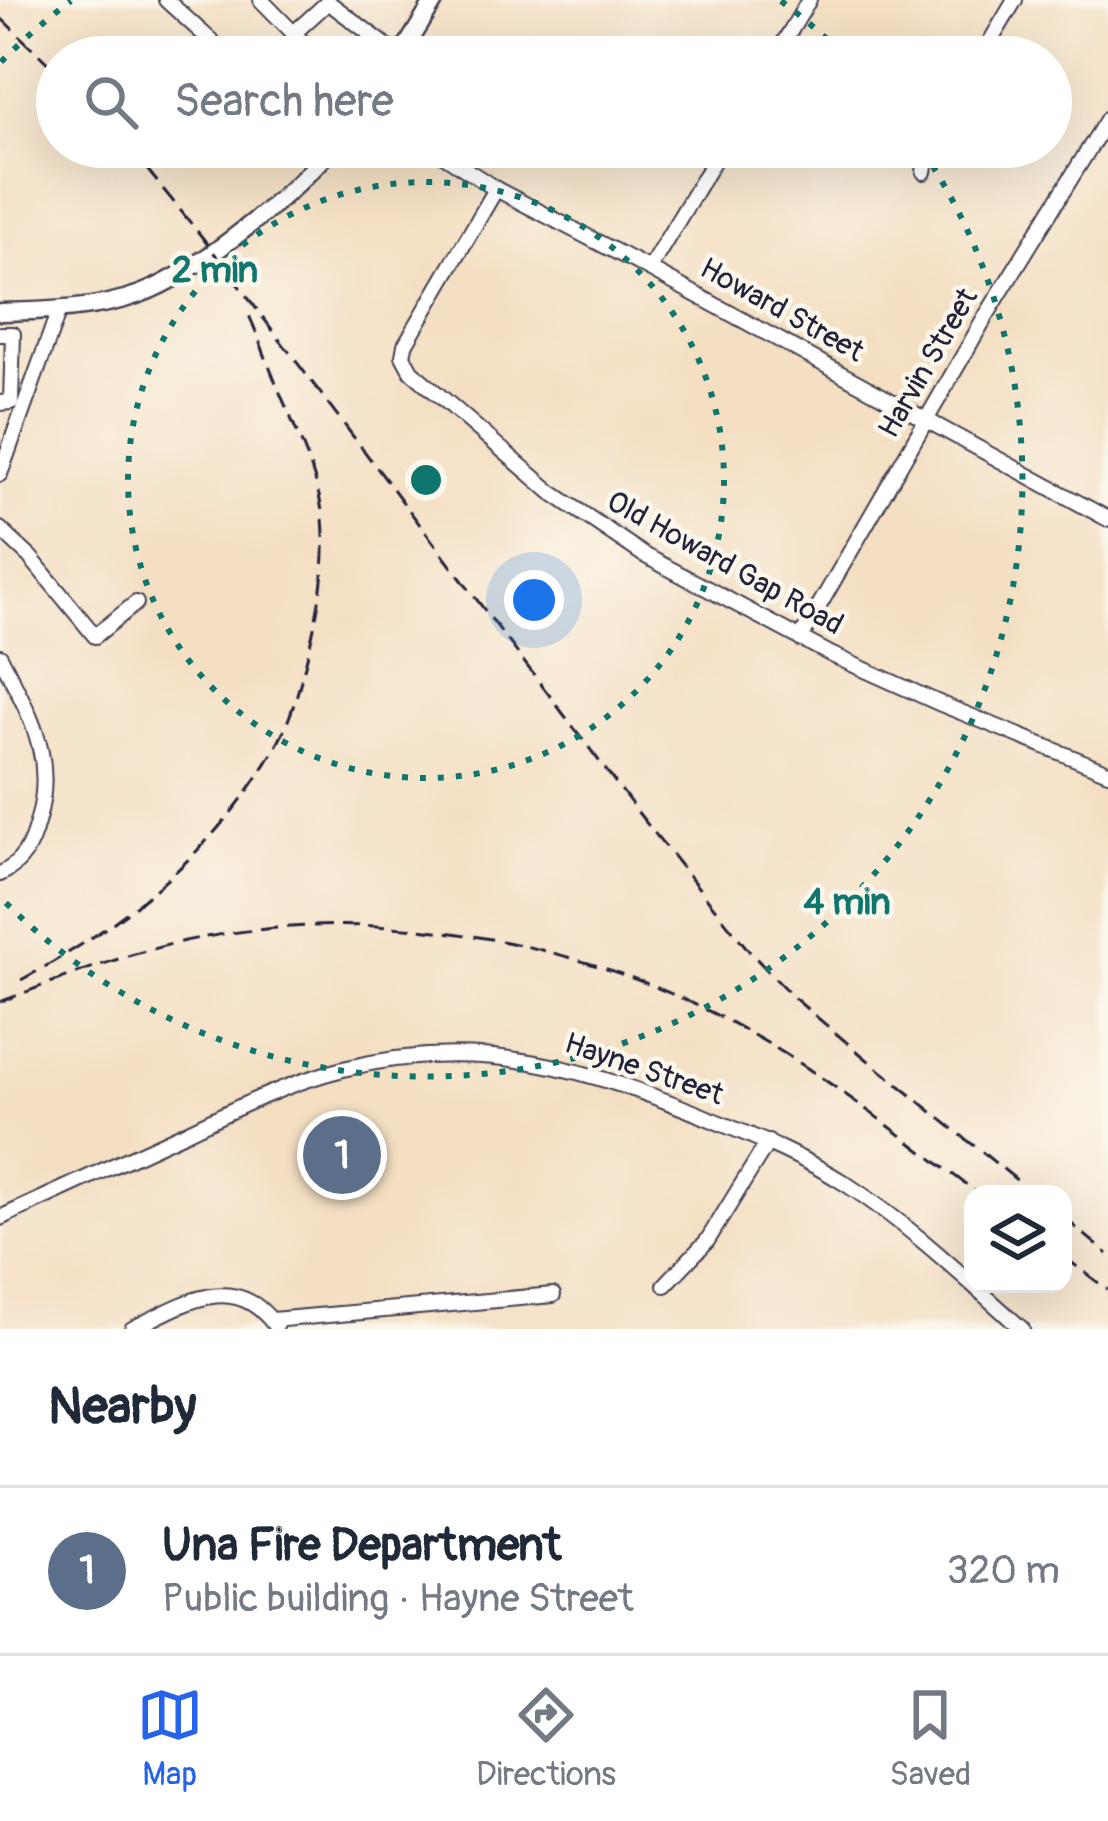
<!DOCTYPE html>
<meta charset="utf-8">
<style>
:root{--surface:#fff;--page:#f2f2f3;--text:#1f2937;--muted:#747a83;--line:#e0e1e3;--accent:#2563eb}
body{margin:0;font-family:Pangolin,sans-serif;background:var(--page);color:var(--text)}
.controls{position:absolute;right:36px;bottom:36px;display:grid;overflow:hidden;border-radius:24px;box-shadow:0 12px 48px #0002}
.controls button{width:108px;height:108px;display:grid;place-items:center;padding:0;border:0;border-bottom:3px solid var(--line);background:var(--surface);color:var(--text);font:60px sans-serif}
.you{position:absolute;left:534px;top:600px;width:42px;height:42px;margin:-30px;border:9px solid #fff;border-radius:50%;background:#1a73e8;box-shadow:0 0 0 18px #1a73e833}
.badge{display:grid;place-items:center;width:78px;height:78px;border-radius:50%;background:var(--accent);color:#fff;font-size:39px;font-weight:700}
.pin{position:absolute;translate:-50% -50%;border:6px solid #fff;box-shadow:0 3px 12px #0006}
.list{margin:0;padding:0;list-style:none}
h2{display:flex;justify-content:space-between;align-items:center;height:156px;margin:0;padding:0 48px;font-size:51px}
h2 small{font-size:39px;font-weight:400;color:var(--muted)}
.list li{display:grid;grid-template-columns:78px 1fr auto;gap:36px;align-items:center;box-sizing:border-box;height:168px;padding:0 48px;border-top:3px solid var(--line)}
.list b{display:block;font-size:45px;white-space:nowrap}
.list p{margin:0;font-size:39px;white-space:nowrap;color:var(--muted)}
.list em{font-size:39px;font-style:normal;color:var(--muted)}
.icon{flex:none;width:66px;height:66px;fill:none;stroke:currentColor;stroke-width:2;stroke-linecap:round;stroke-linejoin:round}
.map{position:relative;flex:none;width:1108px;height:1329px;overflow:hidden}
.search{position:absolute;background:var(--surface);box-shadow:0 12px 48px #0002;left:36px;right:36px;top:36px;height:132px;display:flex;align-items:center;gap:30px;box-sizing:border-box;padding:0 42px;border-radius:66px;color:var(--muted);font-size:45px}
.sheet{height:324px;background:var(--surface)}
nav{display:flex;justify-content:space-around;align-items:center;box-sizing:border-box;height:168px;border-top:3px solid var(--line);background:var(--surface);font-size:33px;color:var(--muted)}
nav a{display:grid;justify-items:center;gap:6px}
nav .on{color:var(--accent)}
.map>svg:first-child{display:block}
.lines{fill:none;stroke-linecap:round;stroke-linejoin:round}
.minor-casing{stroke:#423e4f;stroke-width:18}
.major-casing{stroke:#423e4f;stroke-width:21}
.minor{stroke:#fff;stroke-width:14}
.major{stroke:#fff;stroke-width:16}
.rail{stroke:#22223b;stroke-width:3;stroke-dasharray:18 9;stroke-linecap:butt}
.ring{fill:none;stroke:#0f766e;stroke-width:6;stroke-dasharray:6 12}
.labels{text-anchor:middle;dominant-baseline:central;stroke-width:9;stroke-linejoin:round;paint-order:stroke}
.street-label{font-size:30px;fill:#22223b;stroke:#fbf7ec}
.centre{fill:#0f766e;stroke:#fbf7ec;stroke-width:6}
.ring-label{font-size:36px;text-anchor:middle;font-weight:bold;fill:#0f766e;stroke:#fbf7ec;stroke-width:9;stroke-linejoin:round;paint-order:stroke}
</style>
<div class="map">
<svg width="1108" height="1329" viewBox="0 0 1108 1329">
<rect width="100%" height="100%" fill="#fbf7ec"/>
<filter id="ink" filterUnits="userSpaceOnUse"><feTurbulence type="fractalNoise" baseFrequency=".00833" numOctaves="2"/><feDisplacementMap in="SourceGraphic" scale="24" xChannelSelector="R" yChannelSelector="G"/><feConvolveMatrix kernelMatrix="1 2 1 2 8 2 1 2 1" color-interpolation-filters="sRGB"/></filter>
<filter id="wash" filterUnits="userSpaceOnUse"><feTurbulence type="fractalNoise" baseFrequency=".004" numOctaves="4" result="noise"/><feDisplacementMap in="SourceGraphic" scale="48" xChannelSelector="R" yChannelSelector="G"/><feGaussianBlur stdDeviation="2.7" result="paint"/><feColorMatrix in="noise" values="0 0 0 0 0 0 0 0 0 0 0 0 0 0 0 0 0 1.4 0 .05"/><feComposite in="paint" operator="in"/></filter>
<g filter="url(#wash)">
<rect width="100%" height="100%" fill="#f4dfc3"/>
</g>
<g filter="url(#ink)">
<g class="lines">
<defs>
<g id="minor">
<polyline points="166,0 229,57"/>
<polyline points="261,0 317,57"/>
<polyline points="294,33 328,2 400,56"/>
<polyline points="775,57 809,0"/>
<polyline points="981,57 1015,0"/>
<polyline points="431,147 496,189 649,269 1108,519"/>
<polyline points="924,172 928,147"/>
<polyline points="496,189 405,345 403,356 411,371 551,492 644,555 832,655 941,704 1108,772"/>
<polyline points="649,269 722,147"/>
<polyline points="0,334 13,334 11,402 0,403"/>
<polyline points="0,474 59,310"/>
<polyline points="0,529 30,557 95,636 136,603"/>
<polyline points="800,639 986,316 1108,118"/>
<path d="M 0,656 C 29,714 57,757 37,823 C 31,846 22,864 0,874"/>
<path d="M 0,1218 C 61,1190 122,1162 182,1134 C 234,1109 287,1083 343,1069 C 481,1035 589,1068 715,1121 C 760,1139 805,1158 846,1184 C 910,1225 966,1279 1022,1329"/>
<polyline points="665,1285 707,1241 768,1142"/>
<polyline points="272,1320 553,1295"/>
<path d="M 132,1329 C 180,1306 235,1267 276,1327"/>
</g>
<g id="major">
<polyline points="400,57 435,0"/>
<path d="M 0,312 C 46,311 96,310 140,294 C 200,272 290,195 334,147"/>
</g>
</defs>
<use href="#minor" class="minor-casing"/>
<use href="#major" class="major-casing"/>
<use href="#minor" class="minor"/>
<use href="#major" class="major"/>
<g class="rail">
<polyline points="0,17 57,72"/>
<polyline points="129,147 202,237 640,815 750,952 793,997 864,1057 1034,1194"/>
<path d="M 21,980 C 124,925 223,845 279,741 C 294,711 302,677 310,645 C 320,603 327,562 323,519 C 318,472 293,425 275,381 C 266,359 258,335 248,313"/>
<path d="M 0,1002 C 65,977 131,951 200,938 C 388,904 590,940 755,1036 C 834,1081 906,1140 979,1194"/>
<polyline points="1063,1217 1108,1254"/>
<polyline points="1063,1256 1108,1290"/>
</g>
</g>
</g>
<g class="ring">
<circle cx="426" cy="480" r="298"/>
<path d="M1 62A596 596 0 0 1 71 1M781 1A596 596 0 0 1 844 55M923 151A596 596 0 0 1 1 898"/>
</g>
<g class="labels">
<g class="street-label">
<text transform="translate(782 310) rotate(29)">Howard Street</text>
<text transform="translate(928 363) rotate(-60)">Harvin Street</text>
<text transform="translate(725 563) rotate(29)">Old Howard Gap Road</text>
<text transform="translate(644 1069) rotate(19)">Hayne Street</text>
</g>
</g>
<circle cx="426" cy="480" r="18" class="centre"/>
<g class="ring-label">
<text x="215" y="282">2 min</text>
<text x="847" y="914">4 min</text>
</g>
</svg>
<div class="controls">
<button><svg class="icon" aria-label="layers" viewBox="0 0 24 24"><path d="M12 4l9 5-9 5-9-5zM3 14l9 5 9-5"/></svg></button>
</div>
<div class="you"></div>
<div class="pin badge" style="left:342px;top:1155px;background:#5c6f8a">1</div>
<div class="search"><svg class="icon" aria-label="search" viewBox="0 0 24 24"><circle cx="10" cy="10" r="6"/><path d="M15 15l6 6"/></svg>Search here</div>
</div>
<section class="sheet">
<h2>Nearby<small></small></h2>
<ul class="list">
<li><span class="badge" style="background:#5c6f8a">1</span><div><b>Una Fire Department</b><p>Public building · Hayne Street</p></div><em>320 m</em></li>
</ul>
</section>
<nav>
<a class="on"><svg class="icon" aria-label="map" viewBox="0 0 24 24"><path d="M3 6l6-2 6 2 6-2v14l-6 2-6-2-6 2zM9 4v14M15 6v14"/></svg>Map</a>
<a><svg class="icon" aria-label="directions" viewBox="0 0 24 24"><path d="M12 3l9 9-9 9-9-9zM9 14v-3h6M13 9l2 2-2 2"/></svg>Directions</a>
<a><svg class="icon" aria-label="saved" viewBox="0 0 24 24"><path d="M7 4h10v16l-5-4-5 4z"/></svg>Saved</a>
</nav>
